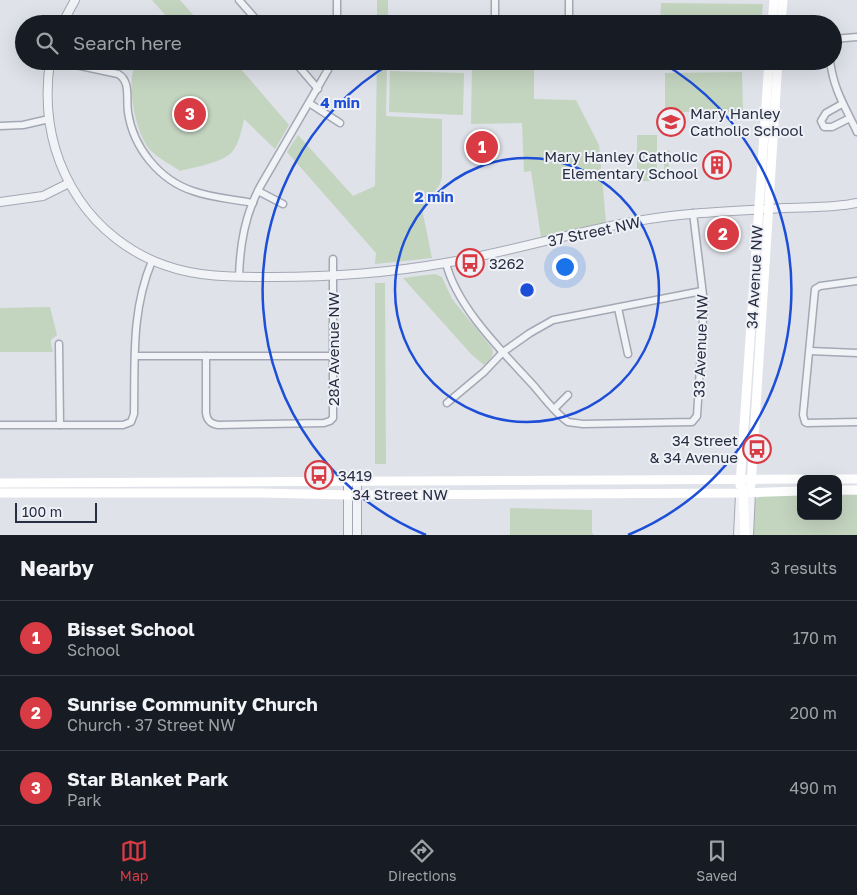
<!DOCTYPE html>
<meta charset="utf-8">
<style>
:root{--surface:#171b24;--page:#242831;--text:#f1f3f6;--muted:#9ea1a6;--line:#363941;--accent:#d83b43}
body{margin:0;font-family:"Golos Text",sans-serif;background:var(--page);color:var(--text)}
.controls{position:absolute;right:15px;bottom:15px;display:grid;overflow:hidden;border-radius:10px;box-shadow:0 5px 20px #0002}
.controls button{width:45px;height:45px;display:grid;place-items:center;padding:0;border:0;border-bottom:1px solid var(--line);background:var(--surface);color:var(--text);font:25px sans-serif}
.scale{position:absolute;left:15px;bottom:12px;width:82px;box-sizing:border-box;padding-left:5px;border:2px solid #272e42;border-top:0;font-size:14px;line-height:18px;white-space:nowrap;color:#272e42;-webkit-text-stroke:4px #eff1f7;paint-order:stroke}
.you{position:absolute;left:564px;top:266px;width:18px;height:18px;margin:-12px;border:4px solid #fff;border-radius:50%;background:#1a73e8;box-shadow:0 0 0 8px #1a73e833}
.badge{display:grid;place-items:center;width:32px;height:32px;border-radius:50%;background:var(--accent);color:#fff;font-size:16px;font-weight:700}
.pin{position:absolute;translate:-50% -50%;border:2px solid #fff;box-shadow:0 1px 5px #0006}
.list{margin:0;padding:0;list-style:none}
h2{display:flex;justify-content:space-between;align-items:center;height:65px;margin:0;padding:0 20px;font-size:21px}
h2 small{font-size:16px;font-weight:400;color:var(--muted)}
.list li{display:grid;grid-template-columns:32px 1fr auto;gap:15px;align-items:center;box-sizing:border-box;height:75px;padding:0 20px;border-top:1px solid var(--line)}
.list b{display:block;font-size:19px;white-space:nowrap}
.list p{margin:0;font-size:16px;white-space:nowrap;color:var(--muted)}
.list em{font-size:16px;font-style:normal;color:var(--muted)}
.icon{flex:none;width:28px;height:28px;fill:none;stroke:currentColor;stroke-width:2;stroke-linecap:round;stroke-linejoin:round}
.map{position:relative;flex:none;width:857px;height:535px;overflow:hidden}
.search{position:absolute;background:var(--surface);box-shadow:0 5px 20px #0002;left:15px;right:15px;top:15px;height:55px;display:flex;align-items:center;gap:12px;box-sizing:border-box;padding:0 18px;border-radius:28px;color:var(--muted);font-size:19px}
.sheet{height:290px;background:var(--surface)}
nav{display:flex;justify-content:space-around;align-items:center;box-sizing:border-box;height:70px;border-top:1px solid var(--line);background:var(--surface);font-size:14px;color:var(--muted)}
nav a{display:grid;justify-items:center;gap:2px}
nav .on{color:var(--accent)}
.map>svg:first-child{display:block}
.green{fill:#c3d4bf}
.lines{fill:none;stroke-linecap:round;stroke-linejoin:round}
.minor-casing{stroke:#a4a8b4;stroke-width:9}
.tertiary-casing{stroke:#a4a8b4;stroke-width:10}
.minor{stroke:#f2f3f7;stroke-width:6}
.tertiary{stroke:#f2f3f7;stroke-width:8}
.secondary{stroke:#fff;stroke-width:9}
.ring{fill:none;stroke:#1d4ed8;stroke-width:2.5}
.labels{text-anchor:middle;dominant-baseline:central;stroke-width:4;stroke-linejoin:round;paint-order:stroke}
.poi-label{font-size:15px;fill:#272e42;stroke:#eff1f7;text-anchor:start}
.street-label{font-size:15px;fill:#272e42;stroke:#eff1f7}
.centre{fill:#1d4ed8;stroke:#eff1f7;stroke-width:2.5}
.ring-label{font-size:15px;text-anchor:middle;font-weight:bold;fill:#1d4ed8;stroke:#eff1f7;stroke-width:4;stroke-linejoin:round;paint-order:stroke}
</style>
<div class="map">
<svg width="857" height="535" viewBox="0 0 857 535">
<rect width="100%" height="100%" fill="#dfe2e9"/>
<g class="green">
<polygon points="152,0 180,0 201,24 163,24 167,17"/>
<rect x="377" y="0" width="11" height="24"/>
<polygon points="661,3 763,4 761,24 660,24"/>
<path d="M 139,61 L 234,61 L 289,125 L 275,149 L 244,119 C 242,129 239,144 232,152 C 222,163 194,167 180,171 C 171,164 159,159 151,151 C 136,135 128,92 133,71 C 134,68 137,64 139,61 Z"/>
<polygon points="377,61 387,61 386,116 442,119 442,177 440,184 422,209 432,258 375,264 376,253 287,152 298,135 353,196 375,186"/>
<polygon points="659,61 759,61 758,64 659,67"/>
<polygon points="472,63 534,63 534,99 576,100 599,145 606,222 541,237 531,171 524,172 522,123 471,124"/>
<polygon points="390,71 464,73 463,115 389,112"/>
<polygon points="742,72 743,112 665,112 665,73"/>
<rect x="637" y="135" width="20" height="46"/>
<polygon points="669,150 675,159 669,163 669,174 664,174 664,162 668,162 663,154"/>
<path d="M 435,274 L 442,277 L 452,299 L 492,348 C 495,356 489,360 484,365 L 472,355 L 403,278 Z"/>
<polygon points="375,283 385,283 386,464 375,464"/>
<polygon points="50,307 57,335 51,340 51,345 53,352 0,352 0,308"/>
<path d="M 801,495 L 801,516 L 838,516 L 838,495 L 857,495 L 857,535 L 752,535 C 752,523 748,501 761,496 Z"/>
<polygon points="510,508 592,510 592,533 594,535 510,535"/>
</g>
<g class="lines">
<defs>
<g id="minor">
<polyline points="239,0 260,24"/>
<polyline points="337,0 337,24"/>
<polyline points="569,0 569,24"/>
<polyline points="117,24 120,20"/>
<polyline points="495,24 495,0"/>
<polyline points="833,39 857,37"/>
<path d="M 57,61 L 118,74 C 131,81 126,99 128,112 C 133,147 159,180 193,191 C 212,198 233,199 253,203"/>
<polyline points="294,61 318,89"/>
<path d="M 830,61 C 834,91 845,106 857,132"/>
<polyline points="309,103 340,123"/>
<polyline points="842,104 826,113 821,121 824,127 832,127 850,118"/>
<polyline points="0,126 23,125 49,119"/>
<polyline points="258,191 283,204"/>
<path d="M 446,263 C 457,308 503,352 534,386 C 544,398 555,413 568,422 L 583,424 L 692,422 L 697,416 L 704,303 L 693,213"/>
<path d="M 239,277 C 240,244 245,214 261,185 L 333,61"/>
<polyline points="857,281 820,286 815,289 803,415 805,422 807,423 857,422"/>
<polyline points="618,308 628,354"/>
<polyline points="59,344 60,425"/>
<polyline points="810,351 857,353"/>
<polyline points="135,356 333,356"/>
<path d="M 206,356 L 206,413 C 207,421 211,424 218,425 L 324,423 L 330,421 L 333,418 L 333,259"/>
<polyline points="447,403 484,372 503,352 530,333 553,320 702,291"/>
<polyline points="554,409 568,395"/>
<path d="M 0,425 L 123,425 L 131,422 L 134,414 C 135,361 131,311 152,261"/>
</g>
<g id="tertiary">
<polyline points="62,24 75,0"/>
<path d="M 50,61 C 43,110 51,157 79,199 C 99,229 130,253 164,265 C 200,278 236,277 273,277 C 331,277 388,273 445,263 C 510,252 573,232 637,221 C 686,212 736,211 785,208 C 809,207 834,208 857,203"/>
<polyline points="0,202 43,196 69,183"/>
<polyline points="357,481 357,535"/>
<polyline points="348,535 348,481"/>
<polyline points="738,535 740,495"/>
<polyline points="749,535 751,492"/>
</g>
</defs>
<use href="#minor" class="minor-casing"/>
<use href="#tertiary" class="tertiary-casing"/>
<use href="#minor" class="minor"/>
<use href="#tertiary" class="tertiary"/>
<g class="secondary">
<polyline points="772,24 774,0"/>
<polyline points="781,24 783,0"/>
<polyline points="838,479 857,479"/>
<polyline points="0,483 801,479"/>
<polyline points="740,485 769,61"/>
<polyline points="751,485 778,61"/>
<polyline points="743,488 745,535"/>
<polyline points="838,490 857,490"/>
<polyline points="0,493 260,493 348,495 740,493 801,491"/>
</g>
</g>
<g class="ring">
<circle cx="527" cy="290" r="132"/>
<path d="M426 535A265 265 0 0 1 393 62M661 62A265 265 0 0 1 628 535"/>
</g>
<defs>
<symbol id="school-ring" viewBox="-11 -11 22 22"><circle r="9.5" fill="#eff1f7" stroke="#d83b43" stroke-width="1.5"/><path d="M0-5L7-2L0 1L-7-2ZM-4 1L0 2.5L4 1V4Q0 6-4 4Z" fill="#d83b43"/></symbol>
<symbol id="building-ring" viewBox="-11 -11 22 22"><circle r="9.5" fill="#eff1f7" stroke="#d83b43" stroke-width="1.5"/><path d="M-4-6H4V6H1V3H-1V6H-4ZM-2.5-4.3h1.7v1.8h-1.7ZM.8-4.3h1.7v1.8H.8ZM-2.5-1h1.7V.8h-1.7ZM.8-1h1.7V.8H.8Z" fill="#d83b43"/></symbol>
<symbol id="bus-ring" viewBox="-11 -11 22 22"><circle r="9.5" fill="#eff1f7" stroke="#d83b43" stroke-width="1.5"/><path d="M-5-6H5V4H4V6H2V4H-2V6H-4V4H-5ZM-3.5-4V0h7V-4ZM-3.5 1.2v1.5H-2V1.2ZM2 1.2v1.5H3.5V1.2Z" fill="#d83b43"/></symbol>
</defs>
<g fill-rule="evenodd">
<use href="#school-ring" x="655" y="106" width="32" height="32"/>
<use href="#building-ring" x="701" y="149" width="32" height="32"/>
<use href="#bus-ring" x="454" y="247" width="32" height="32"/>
<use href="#bus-ring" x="741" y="433" width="32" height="32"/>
<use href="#bus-ring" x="303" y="459" width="32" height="32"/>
</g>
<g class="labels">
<g class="poi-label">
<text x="690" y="113">Mary Hanley<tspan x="690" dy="17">Catholic School</tspan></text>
<text x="698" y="156" text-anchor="end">Mary Hanley Catholic<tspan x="698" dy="17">Elementary School</tspan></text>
<text x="489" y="263">3262</text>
<text x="738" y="440" text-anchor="end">34 Street<tspan x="738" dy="17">&amp; 34 Avenue</tspan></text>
<text x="338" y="475">3419</text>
</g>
<g class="street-label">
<text transform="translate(594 231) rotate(-12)">37 Street NW</text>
<text transform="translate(754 277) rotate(-87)">34 Avenue NW</text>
<text transform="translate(700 346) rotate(-88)">33 Avenue NW</text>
<text transform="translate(333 349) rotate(-90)">28A Avenue NW</text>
<text x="400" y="494">34 Street NW</text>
</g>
</g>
<circle cx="527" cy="290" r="8" class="centre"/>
<g class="ring-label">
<text x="340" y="108">4 min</text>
<text x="434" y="202">2 min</text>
</g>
</svg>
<div class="controls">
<button><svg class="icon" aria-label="layers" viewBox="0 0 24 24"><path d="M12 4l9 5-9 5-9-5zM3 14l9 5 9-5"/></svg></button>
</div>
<div class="scale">100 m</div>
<div class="you"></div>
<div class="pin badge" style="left:482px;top:147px">1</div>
<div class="pin badge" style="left:723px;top:234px">2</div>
<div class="pin badge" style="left:190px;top:114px">3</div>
<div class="search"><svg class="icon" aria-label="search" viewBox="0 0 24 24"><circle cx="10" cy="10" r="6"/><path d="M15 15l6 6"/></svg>Search here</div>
</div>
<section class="sheet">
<h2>Nearby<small>3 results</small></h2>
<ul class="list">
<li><span class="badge">1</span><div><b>Bisset School</b><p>School</p></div><em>170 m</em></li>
<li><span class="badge">2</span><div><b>Sunrise Community Church</b><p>Church · 37 Street NW</p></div><em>200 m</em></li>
<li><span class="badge">3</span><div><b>Star Blanket Park</b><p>Park</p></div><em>490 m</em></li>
</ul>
</section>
<nav>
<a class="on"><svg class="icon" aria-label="map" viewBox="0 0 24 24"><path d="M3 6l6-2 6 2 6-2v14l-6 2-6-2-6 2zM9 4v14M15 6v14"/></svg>Map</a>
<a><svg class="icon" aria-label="directions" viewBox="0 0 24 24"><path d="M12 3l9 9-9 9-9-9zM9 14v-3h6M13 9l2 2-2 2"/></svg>Directions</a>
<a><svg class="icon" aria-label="saved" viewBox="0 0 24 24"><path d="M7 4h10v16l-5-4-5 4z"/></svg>Saved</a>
</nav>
